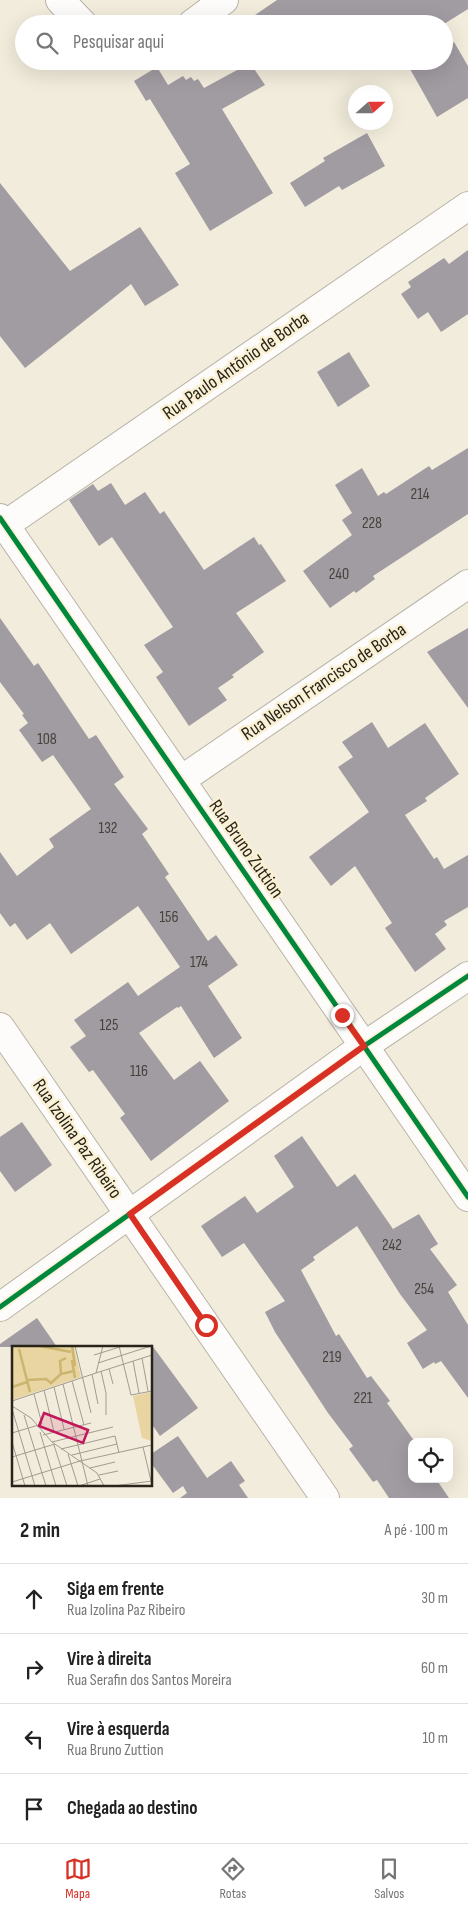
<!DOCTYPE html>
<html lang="pt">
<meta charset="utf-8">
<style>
:root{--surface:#fff;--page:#f6f6f6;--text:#222;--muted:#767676;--line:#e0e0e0;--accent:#d93025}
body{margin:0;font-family:"Sofia Sans Condensed",sans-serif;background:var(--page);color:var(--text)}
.controls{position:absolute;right:15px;bottom:15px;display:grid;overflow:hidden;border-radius:10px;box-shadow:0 5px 20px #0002}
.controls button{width:45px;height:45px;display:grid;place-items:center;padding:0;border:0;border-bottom:1px solid var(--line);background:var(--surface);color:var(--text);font:25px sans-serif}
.compass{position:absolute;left:348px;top:85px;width:45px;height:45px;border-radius:50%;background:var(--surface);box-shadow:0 5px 20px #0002;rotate:69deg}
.stop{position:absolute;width:15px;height:15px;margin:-11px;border:4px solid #d93025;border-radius:50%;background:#fff}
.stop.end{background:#d93025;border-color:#fff;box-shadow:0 1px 5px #0008}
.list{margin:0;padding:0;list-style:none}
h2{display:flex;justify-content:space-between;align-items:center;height:65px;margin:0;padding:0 20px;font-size:21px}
h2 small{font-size:16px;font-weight:400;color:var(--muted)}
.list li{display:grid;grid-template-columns:32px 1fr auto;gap:15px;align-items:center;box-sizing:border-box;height:70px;padding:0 20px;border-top:1px solid var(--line)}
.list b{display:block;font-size:19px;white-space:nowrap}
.list p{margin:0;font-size:16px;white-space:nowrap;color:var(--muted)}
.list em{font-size:16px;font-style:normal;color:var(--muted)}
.icon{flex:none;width:28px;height:28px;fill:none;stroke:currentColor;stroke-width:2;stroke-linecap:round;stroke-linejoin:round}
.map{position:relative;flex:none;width:468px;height:1498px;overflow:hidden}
.search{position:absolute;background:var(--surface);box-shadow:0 5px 20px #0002;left:15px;right:15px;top:15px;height:55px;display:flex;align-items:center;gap:12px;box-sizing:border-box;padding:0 18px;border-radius:28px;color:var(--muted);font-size:19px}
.sheet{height:345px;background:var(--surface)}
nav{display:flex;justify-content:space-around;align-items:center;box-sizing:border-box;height:70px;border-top:1px solid var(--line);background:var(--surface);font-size:14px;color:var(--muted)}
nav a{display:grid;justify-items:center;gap:2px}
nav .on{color:var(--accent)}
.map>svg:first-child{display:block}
.building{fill:#a19ba2}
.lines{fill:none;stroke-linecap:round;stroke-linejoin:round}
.minor-casing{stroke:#b9b4a8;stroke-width:30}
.minor{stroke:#fdfcfa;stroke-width:28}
.cycleway-casing{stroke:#faf0d4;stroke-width:8}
.cycleway{stroke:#00873e;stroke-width:5}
.route{stroke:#d93025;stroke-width:6}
.labels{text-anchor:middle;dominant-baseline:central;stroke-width:5;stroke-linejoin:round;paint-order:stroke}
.number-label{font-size:16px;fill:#46423c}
.street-label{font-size:19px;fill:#28241a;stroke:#faf0d4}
.inset-river{fill:none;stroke:#cbb56f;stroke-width:2.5}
.inset-road{fill:none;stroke:#a19c8e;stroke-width:1}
.view{fill:#c2185b;fill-opacity:0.15;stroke:#c2185b;stroke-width:2.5}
.inset-edge{fill:none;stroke:#28241a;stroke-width:2.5}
</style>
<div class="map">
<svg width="468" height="1498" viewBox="0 0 468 1498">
<rect width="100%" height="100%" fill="#f2ecdc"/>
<g class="building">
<polygon points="277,0 468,0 468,9 444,24 242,24"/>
<polygon points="454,42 468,66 468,98 437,117 410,69 423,61 444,61 444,48"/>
<polygon points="250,63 265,85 222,109 273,193 210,231 175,173 190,164 150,99 146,101 134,81 157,67 168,85 183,76 186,80 191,77 194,81 198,79 204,88"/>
<polygon points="367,133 385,166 342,190 339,186 305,207 290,183 325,161 323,158"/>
<polygon points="0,183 70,271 140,227 179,285 145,306 131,284 25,368 0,336"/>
<polygon points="468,250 468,314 441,332 428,312 418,319 401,294 411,287 408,282 444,258 449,264"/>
<polygon points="349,352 370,386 338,407 317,372"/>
<polygon points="468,448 468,514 373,576 375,579 356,593 354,591 330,608 303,571 352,535 342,520 352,513 335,485 362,468 378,496 384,492 386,494 429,466 432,470"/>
<polygon points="111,483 125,505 145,492 160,514 164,511 204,570 254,537 259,545 261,544 286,581 236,613 264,652 232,675 234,677 218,688 227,700 189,726 156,677 163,672 144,645 173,627 112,537 99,546 69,500 93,484 98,491"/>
<polygon points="0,618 34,666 38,663 89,739 96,735 124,777 114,784 148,829 142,834 169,874 165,877 208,941 216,935 238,965 208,986 242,1038 214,1058 181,1006 178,1008 177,1007 139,1033 174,1080 200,1061 229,1101 151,1161 120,1118 125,1114 93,1070 89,1072 70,1047 86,1036 74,1020 128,982 138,996 180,967 138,906 71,954 50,923 27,940 15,923 10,927 0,913 0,852 17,876 54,847 49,839 91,809 53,755 42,762 19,730 28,723 22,715 24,714 0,682"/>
<polygon points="468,628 468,708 427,652"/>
<polygon points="372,722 388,748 425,723 459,774 425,798 427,801 405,815 434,859 437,857 444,869 468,855 468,907 444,921 447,925 435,934 446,949 415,972 385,928 392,923 355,866 331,886 309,857 369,812 338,767 353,757 342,742"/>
<polygon points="22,1122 52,1165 15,1192 0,1171 0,1137"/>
<polygon points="302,1136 337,1187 355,1174 393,1229 419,1214 438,1244 430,1249 457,1285 448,1292 468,1325 468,1398 441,1361 435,1364 434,1362 423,1369 407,1343 427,1330 400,1294 357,1226 313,1257 315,1260 301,1270 336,1336 339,1334 367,1378 371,1376 390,1401 387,1403 415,1442 410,1442 412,1444 412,1479 436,1479 449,1498 389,1498 377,1480 373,1482 349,1449 353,1446 328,1413 275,1332 265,1312 285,1301 244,1243 222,1257 201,1226 245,1196 257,1213 294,1187 274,1156"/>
<polygon points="37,1318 57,1347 0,1347 0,1344"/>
<polygon points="151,1344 198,1408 160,1436 151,1423"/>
<polygon points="178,1436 207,1478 231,1461 245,1481 239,1485 248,1498 180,1498 187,1493 183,1486 173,1493 151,1463 151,1454"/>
</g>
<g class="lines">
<defs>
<g id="minor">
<polyline points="60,0 83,24"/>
<polyline points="192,24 224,0"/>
<polyline points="0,518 468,1197"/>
<polyline points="5,525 468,206"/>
<polyline points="181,780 468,584"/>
<polyline points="0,1027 325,1498"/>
<polyline points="0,1307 364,1046 468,976"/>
</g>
</defs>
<use href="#minor" class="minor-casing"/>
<use href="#minor" class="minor"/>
<defs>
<g id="cycleway">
<polyline points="0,518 468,1197"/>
<polyline points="0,1307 364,1046 468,976"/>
</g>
</defs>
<use href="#cycleway" class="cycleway-casing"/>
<use href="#cycleway" class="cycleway"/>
</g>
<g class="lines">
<polyline class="route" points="206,1325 130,1214 364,1046 342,1015"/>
</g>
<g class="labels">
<g class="number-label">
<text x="420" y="494">214</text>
<text x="372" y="523">228</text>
<text x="339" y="574">240</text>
<text x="47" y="739">108</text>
<text x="108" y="828">132</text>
<text x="169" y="917">156</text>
<text x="199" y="962">174</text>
<text x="109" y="1025">125</text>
<text x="139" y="1071">116</text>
<text x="392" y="1245">242</text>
<text x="424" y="1289">254</text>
<text x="332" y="1357">219</text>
<text x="363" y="1398">221</text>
</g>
<g class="street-label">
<text transform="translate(236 366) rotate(-35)">Rua Paulo Antônio de Borba</text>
<text transform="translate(324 682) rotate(-34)">Rua Nelson Francisco de Borba</text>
<text transform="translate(246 849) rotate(55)">Rua Bruno Zuttion</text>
<text transform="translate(77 1139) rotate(55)">Rua Izolina Paz Ribeiro</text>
</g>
</g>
<g transform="translate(12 1346)">
<rect width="140" height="140" fill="#f2ecdc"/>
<path d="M 0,0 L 62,0 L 69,31 L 0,54 ZM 140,46 L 140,95 L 130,92 L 121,50 Z" fill="#e8d5a1"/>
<path class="inset-river" d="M 28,0 L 59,6M 60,0 L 63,20M 7,3 L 18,46M 60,14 L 63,32M 49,28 L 48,15 L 54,12M 15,34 L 34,33 L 39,37 L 49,28 L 62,25M 0,41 L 15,36"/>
<path class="inset-road" d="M 63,0 L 79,67M 107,0 L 119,49 L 140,45M 82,9 L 111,0M 130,12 L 136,45M 121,15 L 127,47M 86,17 L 139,0M 97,23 L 101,38M 89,25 L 94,47 L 94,69M 84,27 L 140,9M 84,27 L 91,0M 80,28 L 86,58M 60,35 L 72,79M 51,38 L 76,140M 42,41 L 52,83M 32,44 L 42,86M 0,55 L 84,27M 0,60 L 19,72 L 40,96 L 85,127 L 92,140M 0,63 L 23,140M 12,69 L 34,140M 28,86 L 44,140M 0,87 L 30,78 L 22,48M 31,89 L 79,77M 0,96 L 13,140M 40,96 L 101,81M 42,99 L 55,140M 131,101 L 140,139M 49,103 L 103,90 L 107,107M 56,108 L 66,140M 60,109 L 105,98M 0,111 L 43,98M 78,122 L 103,116M 87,129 L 106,125M 0,136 L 68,115 L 140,99M 67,140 L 88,133M 102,140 L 140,135"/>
<path class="view" d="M 32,67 L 76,84 L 71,97 L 27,80 Z"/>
<rect width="140" height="140" class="inset-edge"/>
</g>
</svg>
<div class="controls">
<button><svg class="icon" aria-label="locate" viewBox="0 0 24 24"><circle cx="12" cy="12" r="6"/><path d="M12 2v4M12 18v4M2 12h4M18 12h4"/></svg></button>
</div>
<svg class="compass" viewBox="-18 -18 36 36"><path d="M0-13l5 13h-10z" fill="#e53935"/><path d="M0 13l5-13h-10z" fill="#767676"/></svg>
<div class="stop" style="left:206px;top:1325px"></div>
<div class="stop end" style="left:342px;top:1015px"></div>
<div class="search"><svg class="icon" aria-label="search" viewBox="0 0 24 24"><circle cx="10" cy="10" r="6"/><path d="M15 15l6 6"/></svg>Pesquisar aqui</div>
</div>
<section class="sheet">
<h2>2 min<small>A pé · 100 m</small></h2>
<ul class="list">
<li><svg class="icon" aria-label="ahead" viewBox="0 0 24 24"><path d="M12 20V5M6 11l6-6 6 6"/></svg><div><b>Siga em frente</b><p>Rua Izolina Paz Ribeiro</p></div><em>30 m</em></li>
<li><svg class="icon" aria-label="right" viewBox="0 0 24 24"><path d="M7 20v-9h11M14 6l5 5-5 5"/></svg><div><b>Vire à direita</b><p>Rua Serafin dos Santos Moreira</p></div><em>60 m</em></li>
<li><svg class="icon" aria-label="left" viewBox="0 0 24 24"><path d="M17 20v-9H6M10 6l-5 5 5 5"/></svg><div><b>Vire à esquerda</b><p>Rua Bruno Zuttion</p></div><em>10 m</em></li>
<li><svg class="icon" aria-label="arrive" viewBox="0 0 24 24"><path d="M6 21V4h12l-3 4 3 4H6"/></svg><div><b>Chegada ao destino</b></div></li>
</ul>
</section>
<nav>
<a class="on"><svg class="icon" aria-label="map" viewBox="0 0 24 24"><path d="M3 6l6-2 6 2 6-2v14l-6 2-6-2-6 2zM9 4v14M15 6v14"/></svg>Mapa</a>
<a><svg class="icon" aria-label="directions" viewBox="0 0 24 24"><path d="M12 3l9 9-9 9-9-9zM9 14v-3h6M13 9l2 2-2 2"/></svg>Rotas</a>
<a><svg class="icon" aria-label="saved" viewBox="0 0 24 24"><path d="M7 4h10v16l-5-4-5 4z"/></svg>Salvos</a>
</nav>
